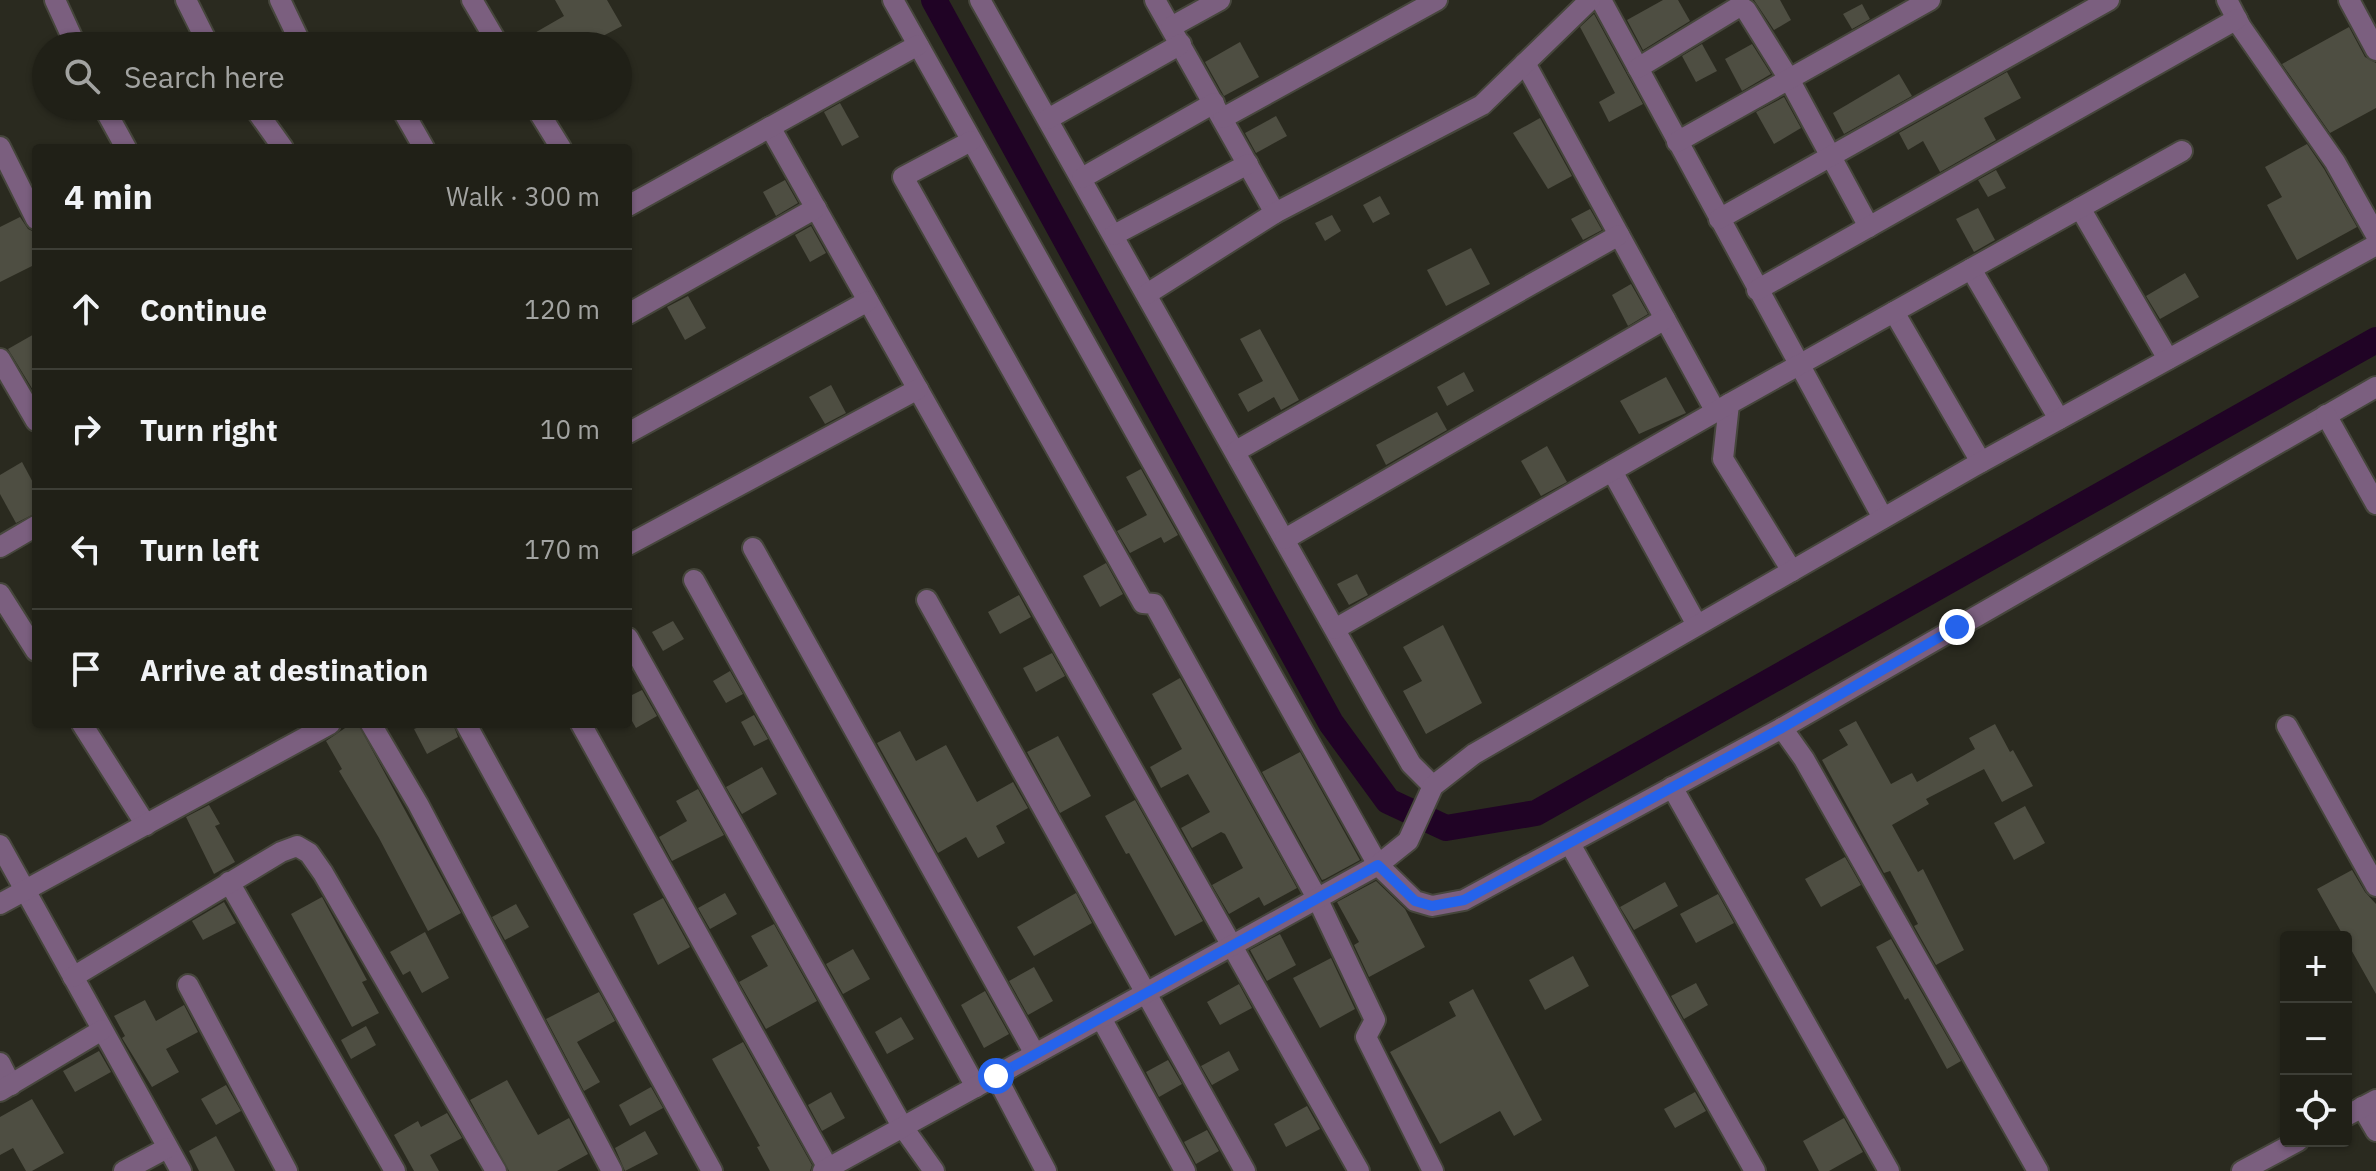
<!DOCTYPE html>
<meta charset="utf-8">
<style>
:root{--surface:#202017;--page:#2d2d24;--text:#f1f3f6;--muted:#a2a3a1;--line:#3d3e36}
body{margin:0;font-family:"IBM Plex Sans",sans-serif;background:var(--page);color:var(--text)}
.controls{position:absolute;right:24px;bottom:24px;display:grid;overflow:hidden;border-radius:8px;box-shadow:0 2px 6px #0004}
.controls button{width:72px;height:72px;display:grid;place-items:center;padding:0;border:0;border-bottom:2px solid var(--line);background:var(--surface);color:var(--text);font:40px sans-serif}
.stop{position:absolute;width:24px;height:24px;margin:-18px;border:6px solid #2563eb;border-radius:50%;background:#fff}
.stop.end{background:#2563eb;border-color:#fff;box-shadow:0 2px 8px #0008}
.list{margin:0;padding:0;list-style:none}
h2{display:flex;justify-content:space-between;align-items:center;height:104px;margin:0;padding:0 32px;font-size:34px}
h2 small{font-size:26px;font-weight:400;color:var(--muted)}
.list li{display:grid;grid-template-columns:52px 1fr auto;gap:24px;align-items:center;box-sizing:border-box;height:120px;padding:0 32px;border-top:2px solid var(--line)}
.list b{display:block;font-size:30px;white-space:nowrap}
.list em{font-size:26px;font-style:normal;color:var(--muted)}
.icon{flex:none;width:44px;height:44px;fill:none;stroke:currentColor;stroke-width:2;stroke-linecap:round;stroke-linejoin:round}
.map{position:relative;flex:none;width:2376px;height:1171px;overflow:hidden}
.search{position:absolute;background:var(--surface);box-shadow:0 2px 6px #0004;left:32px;top:32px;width:600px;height:88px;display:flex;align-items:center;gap:20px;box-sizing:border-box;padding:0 28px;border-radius:44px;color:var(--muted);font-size:30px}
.panel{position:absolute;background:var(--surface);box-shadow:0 2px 6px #0004;left:32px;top:144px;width:600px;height:584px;border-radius:8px}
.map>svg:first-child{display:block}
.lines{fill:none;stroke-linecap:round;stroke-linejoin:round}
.canal{stroke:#200325;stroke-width:26}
.building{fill:#4e4e42}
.minor-casing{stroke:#46463c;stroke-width:24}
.minor{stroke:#7b5f7f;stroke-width:20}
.route{stroke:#2563eb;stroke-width:10}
</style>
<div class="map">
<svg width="2376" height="1171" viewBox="0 0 2376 1171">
<rect width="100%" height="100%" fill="#2a2a1f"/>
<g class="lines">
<polyline class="canal" points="934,0 1331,723 1388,801 1446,828 1536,813 2376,340"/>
</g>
<g class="building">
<polygon points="555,0 607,0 622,26 584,46 512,46 564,16"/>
<polygon points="1663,0 1678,0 1690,21 1643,50 1627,20"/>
<polygon points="1754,0 1780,0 1791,20 1774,30"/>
<polygon points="1862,4 1870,19 1852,29 1843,14"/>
<polygon points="1594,14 1643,104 1609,122 1599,102 1615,93 1580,27"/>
<polygon points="2349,27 2365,57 2376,63 2376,108 2330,133 2282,64"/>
<polygon points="1240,42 1259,77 1224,96 1205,62"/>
<polygon points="1702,44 1717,71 1696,82 1682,56"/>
<polygon points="1752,44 1771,74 1742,91 1725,59"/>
<polygon points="2007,72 2021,98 1984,118 1996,140 1940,172 1923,141 1908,150 1899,133"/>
<polygon points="1899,74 1912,96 1844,134 1833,113"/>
<polygon points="1784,97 1801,128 1774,144 1756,112"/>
<polygon points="840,103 859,137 842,146 824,112"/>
<polygon points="1276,116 1287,136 1256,153 1245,133"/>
<polygon points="1540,118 1572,176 1548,189 1513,133"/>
<polygon points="2307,144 2324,169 2357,227 2297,260 2267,205 2282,197 2265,167"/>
<polygon points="1996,170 2006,188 1988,197 1978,180"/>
<polygon points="785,180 798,203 776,216 763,192"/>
<polygon points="1380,196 1390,214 1373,223 1363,205"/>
<polygon points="1978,208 1995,240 1974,252 1956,219"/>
<polygon points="1590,209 1602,230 1583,240 1571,219"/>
<polygon points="1332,215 1341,231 1325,241 1315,223"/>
<polygon points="20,217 28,229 36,233 36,264 0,282 0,227"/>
<polygon points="811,226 826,253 810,262 795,235"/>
<polygon points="1471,248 1490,284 1446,306 1427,270"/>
<polygon points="2185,273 2199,297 2160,319 2146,296"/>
<polygon points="1631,284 1648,314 1628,326 1612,295"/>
<polygon points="688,296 706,328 685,340 667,307"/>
<polygon points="1260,329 1299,400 1281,410 1274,397 1248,412 1238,394 1263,381 1240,339"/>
<polygon points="36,333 36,395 8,349"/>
<polygon points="1464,372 1474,391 1447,406 1437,387"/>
<polygon points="1666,377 1686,413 1639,434 1620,401"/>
<polygon points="831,385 846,413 825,424 809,397"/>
<polygon points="1437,412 1447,430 1386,465 1376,445"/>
<polygon points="1547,446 1567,482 1541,496 1521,461"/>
<polygon points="22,462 36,488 36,513 16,523 0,494 0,475"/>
<polygon points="1141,469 1178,535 1164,543 1161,537 1130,553 1117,531 1147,515 1126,477"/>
<polygon points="1106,563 1123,594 1100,607 1083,576"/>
<polygon points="1357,574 1368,595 1349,605 1337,584"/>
<polygon points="1019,595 1031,617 1000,634 988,612"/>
<polygon points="673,621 684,639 663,651 652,632"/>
<polygon points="1443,625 1482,703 1426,734 1403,691 1422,681 1403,647"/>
<polygon points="1052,653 1065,676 1036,692 1023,668"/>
<polygon points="730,671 743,694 726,703 713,681"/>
<polygon points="1180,678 1297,888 1264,906 1259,897 1229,914 1212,885 1243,868 1225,834 1221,832 1192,848 1181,828 1210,812 1188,774 1161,788 1150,767 1182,749 1152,694"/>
<polygon points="642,690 657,716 636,728 628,714 628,697"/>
<polygon points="754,715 768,739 754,746 741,722"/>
<polygon points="1856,721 1891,784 1912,773 1917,782 1975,749 1969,738 1995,724 2010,752 2013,750 2033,786 2002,802 1984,769 1926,799 1929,804 1892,825 1918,872 1923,869 1964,950 1936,965 1914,926 1918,924 1890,871 1884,873 1822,760 1848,745 1839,730"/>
<polygon points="351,724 358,724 461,913 428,931 379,838 339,771 342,769 326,741"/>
<polygon points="426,724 453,724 458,737 427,754 414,729"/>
<polygon points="900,731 916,761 946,745 977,802 1013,782 1028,808 996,826 1005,843 978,858 966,837 938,853 877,743"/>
<polygon points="1058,736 1091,796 1060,813 1027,752"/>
<polygon points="1300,752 1360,860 1325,879 1322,880 1262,772"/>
<polygon points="762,767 777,794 742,814 726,787"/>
<polygon points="698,789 724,835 672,861 659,837 687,821 676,801"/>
<polygon points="1135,800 1203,921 1175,936 1129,853 1126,854 1105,816"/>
<polygon points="209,805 220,824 215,826 235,862 214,874 186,817"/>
<polygon points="2025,806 2045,843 2014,860 1994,823"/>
<polygon points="1845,857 1861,885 1821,907 1805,879"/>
<polygon points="2352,870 2365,892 2376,904 2376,994 2317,889"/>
<polygon points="1376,881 1405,909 1425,947 1369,977 1354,945 1359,942 1337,902"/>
<polygon points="1665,882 1678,906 1634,930 1620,907"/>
<polygon points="725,893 737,914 710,929 698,908"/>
<polygon points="1076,893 1092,923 1034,956 1017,927"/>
<polygon points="1718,894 1734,923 1696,943 1680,914"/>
<polygon points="322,897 367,980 362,982 379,1013 352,1027 291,914"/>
<polygon points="663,898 690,947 658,965 633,914"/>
<polygon points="224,902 236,923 203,940 192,921"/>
<polygon points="516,904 529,927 505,940 492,917"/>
<polygon points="774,924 817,1001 766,1029 739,982 768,966 751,936"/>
<polygon points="425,932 449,978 422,993 410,971 403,975 390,952"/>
<polygon points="1280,934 1296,965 1267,981 1250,950"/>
<polygon points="1891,939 1961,1061 1947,1069 1908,998 1905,1000 1876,947"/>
<polygon points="853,949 870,979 843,994 826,964"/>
<polygon points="1573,956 1589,986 1545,1010 1529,980"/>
<polygon points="1331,958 1355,1009 1320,1028 1293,978"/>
<polygon points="1034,967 1053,1001 1028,1015 1009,981"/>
<polygon points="1696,983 1708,1005 1684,1019 1671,996"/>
<polygon points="1239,984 1252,1008 1220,1025 1207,1002"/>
<polygon points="1473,989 1542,1120 1514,1136 1500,1111 1440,1144 1390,1052 1456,1016 1449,1002"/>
<polygon points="985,991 1009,1034 984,1048 961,1005"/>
<polygon points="599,992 615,1021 577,1042 600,1082 584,1091 546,1019"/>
<polygon points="145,1000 156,1021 184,1005 198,1032 166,1049 179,1072 152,1087 122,1038 125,1036 114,1016"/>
<polygon points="901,1017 914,1039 887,1054 875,1032"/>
<polygon points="366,1026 376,1045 351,1059 341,1040"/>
<polygon points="743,1042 812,1165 810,1171 770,1171 757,1147 760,1146 712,1059"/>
<polygon points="99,1051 111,1072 75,1092 63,1071"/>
<polygon points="1229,1051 1239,1070 1212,1085 1201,1066"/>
<polygon points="1168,1060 1182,1084 1159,1097 1146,1072"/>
<polygon points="507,1080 538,1135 569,1118 588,1154 557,1171 509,1171 470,1100"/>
<polygon points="226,1085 241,1111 216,1125 201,1099"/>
<polygon points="651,1087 663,1108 630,1126 619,1105"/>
<polygon points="831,1092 845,1118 822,1131 808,1105"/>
<polygon points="1695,1092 1706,1111 1675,1128 1664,1109"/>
<polygon points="32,1099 64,1153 32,1171 26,1171 13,1148 0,1155 0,1117"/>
<polygon points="1307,1106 1320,1129 1286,1147 1274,1124"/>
<polygon points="447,1113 462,1138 430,1155 439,1171 414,1171 394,1135 418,1121 421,1127"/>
<polygon points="1844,1118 1863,1152 1829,1171 1819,1171 1803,1141"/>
<polygon points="1207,1130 1219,1151 1196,1164 1184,1142"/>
<polygon points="645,1131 658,1154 625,1171 615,1148"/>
<polygon points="216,1136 235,1171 199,1171 189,1151"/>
</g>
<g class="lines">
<defs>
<g id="minor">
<polyline points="55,0 76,46"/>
<polyline points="186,0 209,46"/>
<polyline points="280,0 302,46"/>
<polyline points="472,0 499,46"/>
<polyline points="893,0 1378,865 1415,901 1432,906 1464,900 1782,728 2376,387"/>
<polyline points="980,0 1376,703 1411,764 1433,786"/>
<polyline points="1155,0 1275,213"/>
<polyline points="1601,0 1883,518"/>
<polyline points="2227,0 2241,27 2335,162 2376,235"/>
<polyline points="2349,0 2376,50"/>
<polyline points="1171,27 1220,0"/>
<polyline points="1525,63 1716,412"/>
<polyline points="1638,68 1735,9 1741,7 1746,10 1789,79 1869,227"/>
<polyline points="103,106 126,148"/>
<polyline points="253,106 283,148"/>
<polyline points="400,106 424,148"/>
<polyline points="535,106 561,148"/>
<polyline points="1223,118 1437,0"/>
<polyline points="1048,119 1181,44"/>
<polyline points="770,127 1359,1171"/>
<polyline points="971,141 903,177 1143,603 1154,604 1317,898 1375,1020 1366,1037 1433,1171"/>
<polyline points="1677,142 1930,0"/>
<polyline points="0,147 36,219"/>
<polyline points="1082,178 1214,103"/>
<polyline points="628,206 918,45"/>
<polyline points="2080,208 2168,359"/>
<polyline points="1719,219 2109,0"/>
<polyline points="1114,235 1248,164"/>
<polyline points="1971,269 2059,419"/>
<polyline points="1757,290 2237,19"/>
<polyline points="1147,294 1275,213 1482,105 1590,0"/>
<polyline points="1894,312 1981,462"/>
<polyline points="628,314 816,208"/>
<polyline points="0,359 36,421"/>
<polyline points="1729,404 1723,459 1792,571"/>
<polyline points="2326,415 2376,504"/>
<polyline points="628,433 868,301"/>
<polyline points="1236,451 1619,235"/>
<polyline points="1612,471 1697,625"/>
<polyline points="1285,539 1665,319"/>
<polyline points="628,545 918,389"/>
<polyline points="0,547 36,526"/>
<polyline points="753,548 1035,1054"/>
<polyline points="694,580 976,1087"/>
<polyline points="0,594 36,651"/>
<polyline points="927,600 1245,1171"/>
<polyline points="1335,629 1729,404 2182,151"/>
<polyline points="628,638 902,1126 934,1171"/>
<polyline points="82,724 146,825"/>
<polyline points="371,724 418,804 612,1171"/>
<polyline points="466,724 712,1171"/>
<polyline points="581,724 828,1168"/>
<polyline points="2287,726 2376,886"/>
<polyline points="1782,728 1804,759 2038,1171"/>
<polyline points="1672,787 1889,1171"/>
<polyline points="1570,844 1755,1171"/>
<polyline points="0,845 181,1171"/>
<polyline points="229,882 395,1171"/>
<polyline points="0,904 330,724"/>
<polyline points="73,977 281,852 297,846 309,853 323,873 496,1171"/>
<polyline points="188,985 287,1171"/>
<polyline points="1101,1018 1185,1171"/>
<polyline points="0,1063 11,1085"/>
<polyline points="996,1076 1046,1171"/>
<polyline points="0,1091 102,1030"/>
<polyline points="2362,1107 2376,1131"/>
<polyline points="2346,1116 2376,1100"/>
<polyline points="124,1171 167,1148"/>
<polyline points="823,1171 1378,865 1408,841 1433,786 1474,754 1974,466 2376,245"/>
<polyline points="2242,1171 2298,1141"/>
</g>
</defs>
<use href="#minor" class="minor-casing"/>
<use href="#minor" class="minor"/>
</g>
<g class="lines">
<polyline class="route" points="996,1076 1378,865 1415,901 1432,906 1464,900 1782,728 1957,627"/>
</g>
</svg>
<div class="controls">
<button>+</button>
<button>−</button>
<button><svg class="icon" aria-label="locate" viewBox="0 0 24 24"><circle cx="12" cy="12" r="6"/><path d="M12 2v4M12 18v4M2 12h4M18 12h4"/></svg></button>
</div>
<div class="stop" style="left:996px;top:1076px"></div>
<div class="stop end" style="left:1957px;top:627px"></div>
<div class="search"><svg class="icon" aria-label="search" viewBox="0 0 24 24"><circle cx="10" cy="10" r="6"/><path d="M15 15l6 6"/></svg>Search here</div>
<section class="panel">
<h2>4 min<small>Walk · 300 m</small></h2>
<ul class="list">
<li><svg class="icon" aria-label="ahead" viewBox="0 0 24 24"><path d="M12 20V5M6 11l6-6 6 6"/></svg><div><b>Continue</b></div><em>120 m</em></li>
<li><svg class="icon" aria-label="right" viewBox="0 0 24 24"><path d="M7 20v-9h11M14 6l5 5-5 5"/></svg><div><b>Turn right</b></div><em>10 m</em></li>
<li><svg class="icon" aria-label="left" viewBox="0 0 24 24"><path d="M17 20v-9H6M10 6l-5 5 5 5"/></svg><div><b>Turn left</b></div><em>170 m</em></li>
<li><svg class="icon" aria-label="arrive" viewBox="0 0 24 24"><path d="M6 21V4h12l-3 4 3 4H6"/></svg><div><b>Arrive at destination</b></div></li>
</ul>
</section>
</div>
